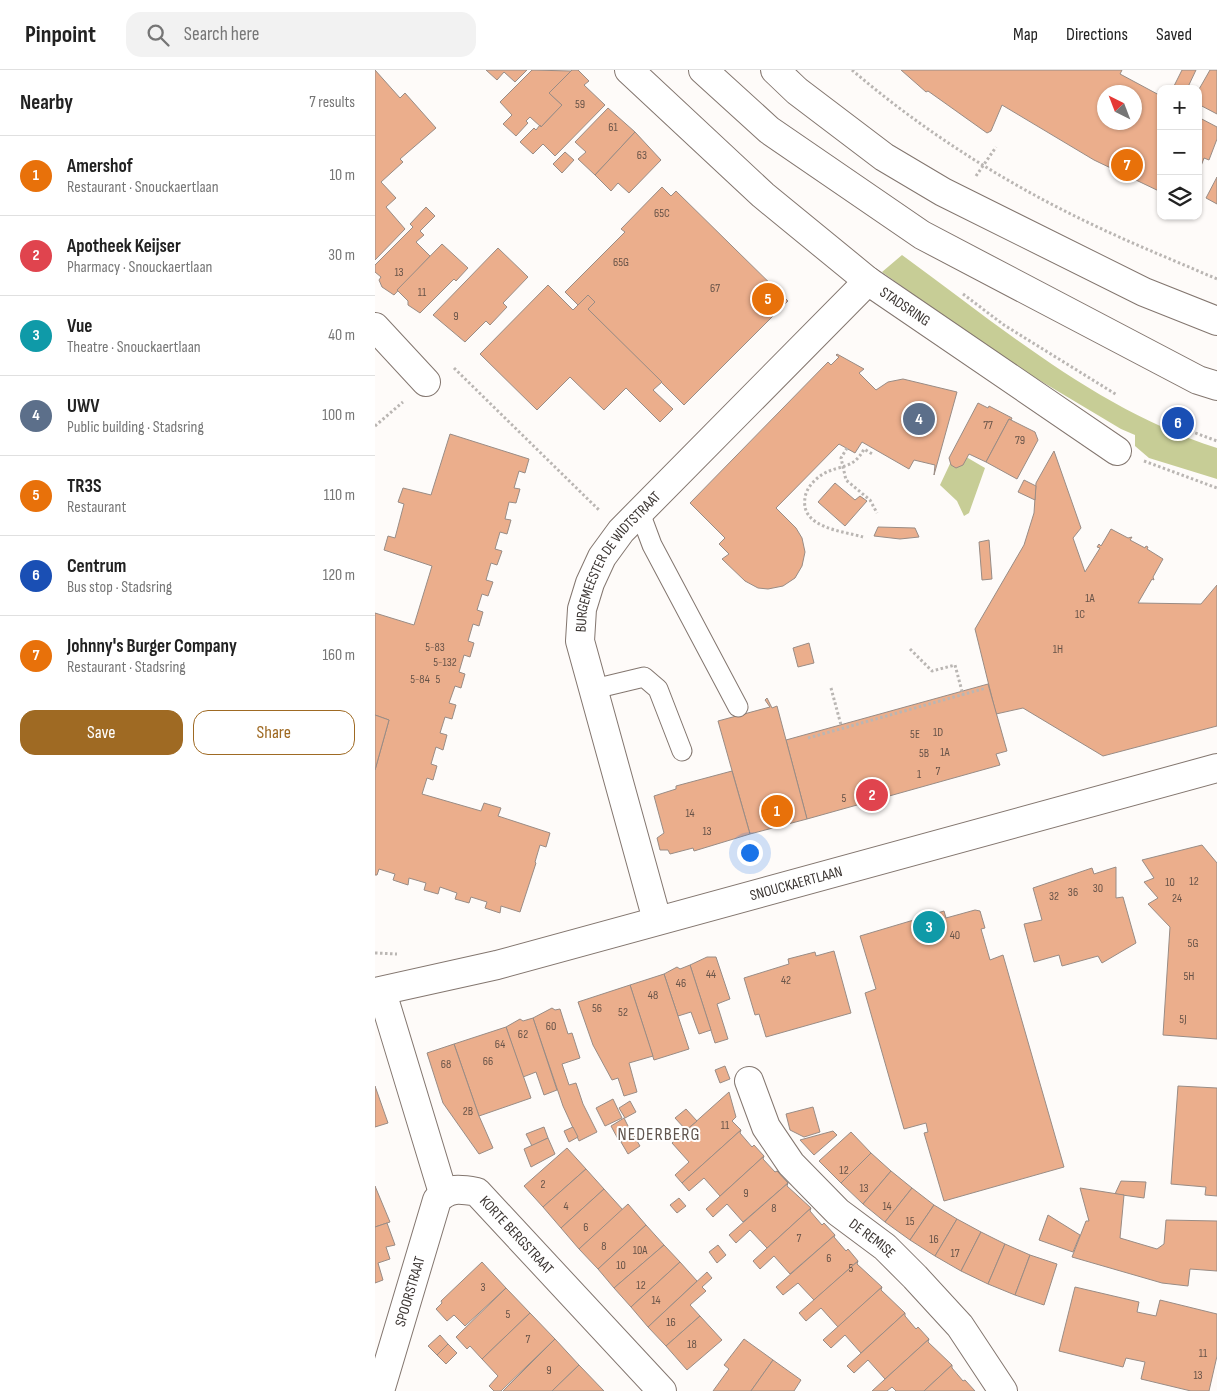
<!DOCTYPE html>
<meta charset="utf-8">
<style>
:root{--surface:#fff;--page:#f2f2f2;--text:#222;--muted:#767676;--line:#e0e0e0;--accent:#9f6a23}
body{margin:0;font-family:"Sofia Sans Condensed",sans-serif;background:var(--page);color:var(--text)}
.controls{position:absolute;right:15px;top:15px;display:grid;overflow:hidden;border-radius:10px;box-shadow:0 1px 4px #0004}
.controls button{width:45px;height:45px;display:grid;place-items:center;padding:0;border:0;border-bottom:1px solid var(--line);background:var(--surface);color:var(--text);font:25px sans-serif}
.compass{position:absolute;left:722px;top:15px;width:45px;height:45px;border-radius:50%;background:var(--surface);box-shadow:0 1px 4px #0004;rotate:318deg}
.you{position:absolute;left:374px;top:782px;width:18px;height:18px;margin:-12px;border:4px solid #fff;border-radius:50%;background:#1a73e8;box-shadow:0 0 0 8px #1a73e833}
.badge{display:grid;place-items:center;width:32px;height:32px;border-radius:50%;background:var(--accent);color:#fff;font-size:16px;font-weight:700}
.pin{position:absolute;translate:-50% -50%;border:2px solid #fff;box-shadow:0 1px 5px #0006}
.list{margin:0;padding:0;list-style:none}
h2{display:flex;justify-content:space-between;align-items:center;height:65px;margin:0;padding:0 20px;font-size:21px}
h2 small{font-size:16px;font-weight:400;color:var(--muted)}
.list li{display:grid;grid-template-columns:32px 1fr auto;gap:15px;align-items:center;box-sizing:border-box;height:80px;padding:0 20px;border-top:1px solid var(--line)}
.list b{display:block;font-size:19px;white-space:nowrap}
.list p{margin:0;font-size:16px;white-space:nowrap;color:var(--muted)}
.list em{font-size:16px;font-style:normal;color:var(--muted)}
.actions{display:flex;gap:10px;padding:15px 20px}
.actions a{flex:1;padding:11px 0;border:1px solid var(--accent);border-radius:15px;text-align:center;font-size:18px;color:var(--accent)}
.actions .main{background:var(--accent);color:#fff}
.icon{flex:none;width:28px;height:28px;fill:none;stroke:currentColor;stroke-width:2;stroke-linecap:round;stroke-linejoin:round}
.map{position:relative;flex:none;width:842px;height:1321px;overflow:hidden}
header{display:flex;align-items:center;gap:30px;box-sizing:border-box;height:70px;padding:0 25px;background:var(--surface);border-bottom:1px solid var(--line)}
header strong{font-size:24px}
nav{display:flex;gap:28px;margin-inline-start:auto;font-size:18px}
.search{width:350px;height:45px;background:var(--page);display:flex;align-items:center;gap:12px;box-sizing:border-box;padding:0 18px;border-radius:15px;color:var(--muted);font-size:19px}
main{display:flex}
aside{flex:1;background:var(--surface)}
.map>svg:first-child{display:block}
.green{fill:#c7cd96}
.building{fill:#ebae8c;stroke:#998c85;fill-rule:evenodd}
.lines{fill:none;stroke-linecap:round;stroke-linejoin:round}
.lane-casing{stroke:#83766f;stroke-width:21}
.street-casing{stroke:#83766f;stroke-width:30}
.secondary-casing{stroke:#83766f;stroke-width:30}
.path{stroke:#bab6b3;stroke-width:3;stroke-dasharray:2.5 2.5;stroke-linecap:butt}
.lane{stroke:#fff;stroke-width:19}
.street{stroke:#fff;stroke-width:28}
.secondary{stroke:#fff;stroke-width:28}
.labels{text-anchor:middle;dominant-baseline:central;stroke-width:4;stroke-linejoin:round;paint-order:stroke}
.number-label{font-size:12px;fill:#685449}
.street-label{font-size:15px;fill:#3c3633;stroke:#fff}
.quarter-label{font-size:18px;letter-spacing:1px;fill:#60544d;stroke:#fff}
</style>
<header>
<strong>Pinpoint</strong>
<div class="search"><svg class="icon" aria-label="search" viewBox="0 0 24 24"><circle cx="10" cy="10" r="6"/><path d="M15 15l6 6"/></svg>Search here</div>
<nav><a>Map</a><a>Directions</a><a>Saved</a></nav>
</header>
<main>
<aside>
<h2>Nearby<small>7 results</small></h2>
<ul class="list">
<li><span class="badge" style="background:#e8710a">1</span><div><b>Amershof</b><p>Restaurant · Snouckaertlaan</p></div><em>10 m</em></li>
<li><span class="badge" style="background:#e0444e">2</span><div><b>Apotheek Keijser</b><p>Pharmacy · Snouckaertlaan</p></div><em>30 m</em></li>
<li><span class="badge" style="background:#0f9aa8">3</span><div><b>Vue</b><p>Theatre · Snouckaertlaan</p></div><em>40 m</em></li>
<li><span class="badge" style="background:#5c6f8a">4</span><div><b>UWV</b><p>Public building · Stadsring</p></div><em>100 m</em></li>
<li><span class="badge" style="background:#e8710a">5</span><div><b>TR3S</b><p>Restaurant</p></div><em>110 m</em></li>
<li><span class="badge" style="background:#1a4fb4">6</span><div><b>Centrum</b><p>Bus stop · Stadsring</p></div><em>120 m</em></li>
<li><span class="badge" style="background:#e8710a">7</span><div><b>Johnny's Burger Company</b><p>Restaurant · Stadsring</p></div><em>160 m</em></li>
</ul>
<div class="actions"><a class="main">Save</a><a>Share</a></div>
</aside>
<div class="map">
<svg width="842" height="1321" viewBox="0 0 842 1321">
<rect width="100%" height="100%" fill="#fefbf9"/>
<g class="green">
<path d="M 527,185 C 626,257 724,341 842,378 L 842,409 L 774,388 L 760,376 L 760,365 L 746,359 L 627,288 L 507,202 Z"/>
<polygon points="581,381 610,398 594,443 589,446 582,431 565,415"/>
</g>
<g class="building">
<polygon points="0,0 25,28 30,23 61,58 25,89 28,92 6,112 21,128 11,137 30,159 0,190"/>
<polygon points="111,0 152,0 140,12 129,2 122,10"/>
<polygon points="157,0 196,1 174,23 187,35 166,57 155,47 151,51 153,53 141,66 128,54 137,45 125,32"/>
<polygon points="197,0 203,0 214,11 209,15 230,35 180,86 168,74 158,84 145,72 159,58 161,60 165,55 166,57 187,35 174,23"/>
<path d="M 526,0 L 747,0 L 745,4 L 786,26 L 786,122 L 719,90 L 627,35 L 616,61 L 612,63 L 553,21 L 551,22 ZM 730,22 L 760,22 L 760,52 L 730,52 Z"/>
<polygon points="807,0 821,0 812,19 800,19 798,18"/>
<polygon points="835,0 842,0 842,44 823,34 823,21"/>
<polygon points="233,38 260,62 220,105 203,89 211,82 200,72"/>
<polygon points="823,47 842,57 842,69 834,90 829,88 823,104"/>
<polygon points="260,62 286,90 254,123 243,113 236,121 220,105"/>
<polygon points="190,82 199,90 187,103 178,94"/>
<polygon points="842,107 842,134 831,128"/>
<polygon points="287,117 296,126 301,121 413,231 309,335 213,239 220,232 213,225 203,235 190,222 250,162 246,159"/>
<polygon points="51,137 60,146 45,161 49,165 41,172 55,186 19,225 7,217 4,210 6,207 0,202 0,195 38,157 35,154"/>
<polygon points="67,174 93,198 81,211 79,209 45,243 33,235 33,231 22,220"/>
<polygon points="123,178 153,207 128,233 132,237 115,255 111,251 90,272 58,245"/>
<polygon points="173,215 198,240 213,225 220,232 213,239 287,312 278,320 298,339 285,352 251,318 229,340 195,307 162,340 105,284"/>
<polygon points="462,284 489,299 484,303 501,320 513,312 528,309 582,322 559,405 560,395 539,390 534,399 487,372 480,383 464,374 401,438 421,458 427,468 430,482 427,496 420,508 408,516 393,519 383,518 370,511 347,489 354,484 344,474 350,468 315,433 453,292 456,295 464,287 461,285"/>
<polygon points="603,333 613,338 614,336 637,348 636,350 634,349 611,392 594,384 588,395 581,398 576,395 574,388"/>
<polygon points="634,349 660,362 663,370 642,409 611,392"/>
<polygon points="75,364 154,389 150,403 144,401 139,418 145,419 141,433 134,432 130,449 136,450 132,464 125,462 120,479 127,481 122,495 116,493 111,510 118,512 113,526 107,524 102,540 108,542 104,556 98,554 93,571 99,573 95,587 89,585 84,602 90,604 86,618 80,616 74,633 81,635 77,649 70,647 65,663 72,665 68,680 61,677 56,694 62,696 58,710 52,708 47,724 106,741 109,733 126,738 123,746 175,763 171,777 165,775 160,792 161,793 145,842 126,836 125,843 110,838 112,832 96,827 94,833 80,829 82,823 65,817 63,824 49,820 51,813 34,808 33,815 18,810 20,804 4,799 2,805 0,805 0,700 14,650 0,645 0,543 39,555 57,496 9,480 13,466 20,468 29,434 23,432 28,418 56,425"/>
<polygon points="679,381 706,458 698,468 710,502 725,478 722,477 724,474 726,476 736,459 753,468 757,467 755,470 770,478 771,476 773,477 772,479 788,489 778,507 779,510 777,509 763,533 826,534 842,515 842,656 728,686 648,638 621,644 600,559 649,475 659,443 661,413"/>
<polygon points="649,410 661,416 660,430 643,422"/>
<polygon points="460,413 480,430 485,426 492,431 470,456 443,432"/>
<polygon points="503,457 540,458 544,467 525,469 499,466"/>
<polygon points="614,470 617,509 607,510 604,472"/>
<polygon points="434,573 439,593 423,597 418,578"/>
<polygon points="613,614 632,681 621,684 625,695 432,749 411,670"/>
<polygon points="392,628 397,638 402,636 432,749 375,764 343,651 395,637 390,630"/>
<polygon points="0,645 14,650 0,700"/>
<polygon points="357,701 375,764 319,781 318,778 295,784 293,780 285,780 282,768 289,763 279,726 301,719 301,716"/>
<polygon points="827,775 842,793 842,969 788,965 795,857 773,834 783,828 769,812 779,808 767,790"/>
<polygon points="741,797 741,828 748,827 761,873 727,893 723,886 687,896 684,885 659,892 649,854 667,850 658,818 717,798 719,804"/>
<polygon points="600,840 605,841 610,858 606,859 615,890 628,885 689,1097 569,1131 549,1063 553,1062 551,1053 529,1059 490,923 501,919 485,866 569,841 571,848"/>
<polygon points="459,881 476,943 391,967 384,944 380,945 369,908 414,894 413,889 440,882 441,886"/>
<polygon points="332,887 341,887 355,929 342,934 353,969 340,973 315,895"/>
<polygon points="315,895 336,960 324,964 316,942 303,946 289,904 302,897 305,899"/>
<polygon points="289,904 314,979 279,990 255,915"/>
<polygon points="255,915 278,986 254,993 262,1022 249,1026 243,1008 237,1010 218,975 203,932"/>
<polygon points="177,938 180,940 185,939 193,964 197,963 205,988 187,994 194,1015 201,1013 208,1034 222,1062 204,1071 188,1036 158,948"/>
<polygon points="158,948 182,1020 169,1025 161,1002 148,1007 131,957 145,949 148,951"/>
<polygon points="131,957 156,1028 104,1046 79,974"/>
<polygon points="79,974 104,1046 118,1078 104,1084 68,1033 52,983"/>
<polygon points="350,996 355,1009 345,1013 340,1000"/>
<polygon points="0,1016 13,1053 0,1057"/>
<polygon points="803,1016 842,1018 842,1126 830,1125 831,1117 796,1114"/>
<polygon points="354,1022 361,1047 357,1051 366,1060 307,1113 300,1105 314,1092 297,1073"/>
<polygon points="238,1029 247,1048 230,1056 221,1038"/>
<polygon points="255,1031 261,1042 250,1048 244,1038"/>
<polygon points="438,1037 445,1062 429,1067 415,1060 411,1044"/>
<polygon points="311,1039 322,1051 311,1060 300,1048"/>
<polygon points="249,1048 256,1062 243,1069 236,1056"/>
<polygon points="169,1057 173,1068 157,1076 151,1064"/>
<polygon points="198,1057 203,1067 194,1072 189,1061"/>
<polygon points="366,1060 365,1063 377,1077 379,1075 389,1086 345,1126 329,1108 314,1121 307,1113"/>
<polygon points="458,1061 462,1065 439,1085 425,1070"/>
<polygon points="476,1062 496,1083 466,1113 444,1091"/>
<polygon points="258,1064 265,1076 253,1084 246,1072"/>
<polygon points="173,1068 180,1084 156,1097 149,1079"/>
<polygon points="192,1078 211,1099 168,1137 149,1116"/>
<polygon points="496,1083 516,1101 488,1134 466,1113"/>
<polygon points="389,1086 388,1089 400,1102 402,1101 413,1113 368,1152 352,1134 338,1147 331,1139"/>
<polygon points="211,1099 229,1119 186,1158 168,1137"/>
<polygon points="516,1101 537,1118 510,1152 488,1134"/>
<polygon points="746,1111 771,1112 769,1128 740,1124"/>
<polygon points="413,1113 412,1116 436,1138 392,1178 375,1160 361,1173 354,1165"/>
<polygon points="0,1116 15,1152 0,1157"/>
<polygon points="537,1118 559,1135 535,1170 510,1152"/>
<polygon points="705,1118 749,1125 745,1168 782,1179 789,1174 791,1150 842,1151 842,1201 815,1199 813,1216 787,1213 697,1187 711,1151 714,1151"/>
<polygon points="229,1119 248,1140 204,1179 186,1158"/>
<polygon points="304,1128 311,1136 302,1143 295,1135"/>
<polygon points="253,1134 271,1155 223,1199 204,1179"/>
<polygon points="559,1135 582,1149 560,1186 535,1170"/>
<polygon points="436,1138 435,1141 447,1155 449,1153 460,1165 415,1204 399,1186 385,1199 378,1191"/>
<polygon points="673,1145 705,1165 698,1182 664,1170"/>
<polygon points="582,1149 606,1162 586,1201 560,1186"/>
<polygon points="12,1153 20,1175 11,1177 15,1189 3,1193 8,1210 0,1213 0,1157"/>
<polygon points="271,1155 289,1175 239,1218 223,1199"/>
<polygon points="606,1162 630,1174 613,1214 586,1201"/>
<polygon points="460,1165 459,1167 471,1181 473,1179 483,1191 439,1230 423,1213 408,1225 401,1217"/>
<polygon points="630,1174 655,1185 640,1225 613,1214"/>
<polygon points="289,1175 305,1192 256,1237 239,1218"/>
<polygon points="343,1175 351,1185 342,1193 334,1182"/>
<polygon points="655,1185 682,1194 669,1235 640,1225"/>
<polygon points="483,1191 482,1194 507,1217 463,1257 446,1238 431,1251 424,1243"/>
<polygon points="107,1192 131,1218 90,1256 79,1245 72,1251 61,1239 67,1233 66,1231"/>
<polygon points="305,1192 322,1211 273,1257 256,1237"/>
<polygon points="332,1202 337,1208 327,1217 331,1221 315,1235 325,1246 291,1276 273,1257"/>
<polygon points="507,1217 506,1220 530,1243 486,1283 470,1265 456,1278 448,1270"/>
<polygon points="700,1217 764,1232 762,1242 781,1246 785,1230 842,1244 842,1286 834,1321 816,1321 766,1309 770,1292 751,1288 748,1297 684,1281"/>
<polygon points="131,1218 155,1243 107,1289 95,1276 92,1279 81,1267"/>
<polygon points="155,1243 180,1269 126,1321 119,1321 114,1316 123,1306 107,1289"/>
<polygon points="530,1243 530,1246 541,1259 543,1257 554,1269 510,1309 493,1290 479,1303 472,1296"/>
<polygon points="325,1246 347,1270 312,1300 291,1276"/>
<polygon points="65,1265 73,1274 62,1285 53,1276"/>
<polygon points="180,1269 204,1295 177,1321 128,1321"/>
<polygon points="369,1269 398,1290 376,1321 338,1321 354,1299 349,1295"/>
<polygon points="554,1269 553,1272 577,1295 549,1321 521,1321 517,1317 512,1321 497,1321"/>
<polygon points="73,1274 82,1283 71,1294 62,1285"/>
<polygon points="398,1290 426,1310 419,1321 376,1321"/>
<polygon points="204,1295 229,1321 177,1321"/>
<polygon points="577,1295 577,1298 588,1311 590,1310 600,1321 549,1321"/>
</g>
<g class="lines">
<defs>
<g id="lane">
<polyline points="264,440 277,475 363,637"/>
<polyline points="219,619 269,607 283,619 307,681"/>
</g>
<g id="street">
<path id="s1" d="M 254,0 L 388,125 L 493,211 L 742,381"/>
<polyline points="0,257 51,312"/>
<path id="s2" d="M 282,850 L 205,571 L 207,539 L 215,513 L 227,487 L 246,461 L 493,211"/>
<path id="s3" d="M 0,922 L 122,895 L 842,698"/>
<polyline points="7,922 68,1123"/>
<path id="s4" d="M 374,1011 L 391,1057 L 416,1094 L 463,1142 L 510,1177 L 540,1207 L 585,1256 L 628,1321"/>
<path id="s5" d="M 5,1321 L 62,1130 C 74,1117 85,1119 102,1122 L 287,1321"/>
</g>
<g id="secondary">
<polyline points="328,0 394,60 547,165 823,310 842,316"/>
<polyline points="400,0 422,21 509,87 568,122 769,222 842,251"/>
</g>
</defs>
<use href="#lane" class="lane-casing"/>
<use href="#street" class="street-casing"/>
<use href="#secondary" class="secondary-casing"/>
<g class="path">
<path d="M 477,0 C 547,60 627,111 710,151 C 753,172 798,190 842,209"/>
<polyline points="601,106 621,77"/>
<polyline points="588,224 629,255 742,325"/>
<polyline points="79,298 225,441"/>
<polyline points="803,353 815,361 842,371"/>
<polyline points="0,356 28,332"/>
<polyline points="472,378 466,388 471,410 495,430 502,443"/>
<polyline points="769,391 842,418"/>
<path d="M 488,467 C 468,461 425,458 430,428 C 431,418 440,409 448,404 C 466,394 478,400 489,379 L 499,385"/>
<polyline points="535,579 557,601 580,595 588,625"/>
<polyline points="456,618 466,655"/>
<polyline points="433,668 611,618"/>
<polyline points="0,883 22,884"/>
</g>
<use href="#lane" class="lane"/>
<use href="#street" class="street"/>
<use href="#secondary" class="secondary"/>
</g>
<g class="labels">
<g class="number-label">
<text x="205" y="34">59</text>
<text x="238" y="57">61</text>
<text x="267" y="85">63</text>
<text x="287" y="143">65C</text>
<text x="246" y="192">65G</text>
<text x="24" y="202">13</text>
<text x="340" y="218">67</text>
<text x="47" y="222">11</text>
<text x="81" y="246">9</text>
<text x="613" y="355">77</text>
<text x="645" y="370">79</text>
<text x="715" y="528">1A</text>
<text x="705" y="544">1C</text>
<text x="60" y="577">5-83</text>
<text x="683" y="579">1H</text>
<text x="70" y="592">5-132</text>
<text x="45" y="609">5-84</text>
<text x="63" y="609">5</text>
<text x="563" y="662">1D</text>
<text x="540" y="664">5E</text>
<text x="570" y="682">1A</text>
<text x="549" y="683">5B</text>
<text x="563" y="701">7</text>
<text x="544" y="704">1</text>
<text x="469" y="728">5</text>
<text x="315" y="743">14</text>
<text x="332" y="761">13</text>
<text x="819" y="811">12</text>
<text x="795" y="812">10</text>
<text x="723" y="818">30</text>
<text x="698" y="822">36</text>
<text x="679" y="826">32</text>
<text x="802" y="828">24</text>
<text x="580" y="865">40</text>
<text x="818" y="873">5G</text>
<text x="336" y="904">44</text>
<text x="814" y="906">5H</text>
<text x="411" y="910">42</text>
<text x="306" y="913">46</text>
<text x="278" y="925">48</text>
<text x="222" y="938">56</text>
<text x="248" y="942">52</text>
<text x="808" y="949">5J</text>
<text x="176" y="956">60</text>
<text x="148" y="964">62</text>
<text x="125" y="974">64</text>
<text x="113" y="991">66</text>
<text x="71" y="994">68</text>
<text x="93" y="1041">2B</text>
<text x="350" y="1055">11</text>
<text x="469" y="1100">12</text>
<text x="168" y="1114">2</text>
<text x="489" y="1118">13</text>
<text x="371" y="1123">9</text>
<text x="191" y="1136">4</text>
<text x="512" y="1136">14</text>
<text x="399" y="1138">8</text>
<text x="535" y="1151">15</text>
<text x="211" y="1157">6</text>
<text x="424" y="1168">7</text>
<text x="559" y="1169">16</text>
<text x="229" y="1176">8</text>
<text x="265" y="1180">10A</text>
<text x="580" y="1183">17</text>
<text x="454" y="1188">6</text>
<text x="246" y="1195">10</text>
<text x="476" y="1198">5</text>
<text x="266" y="1215">12</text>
<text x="108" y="1217">3</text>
<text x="281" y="1230">14</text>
<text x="133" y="1244">5</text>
<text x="296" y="1252">16</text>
<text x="153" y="1269">7</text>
<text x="317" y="1274">18</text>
<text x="828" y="1283">11</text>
<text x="174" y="1300">9</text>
<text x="823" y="1305">13</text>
</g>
<g class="street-label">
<text stroke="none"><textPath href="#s1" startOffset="364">STADSRING</textPath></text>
<text stroke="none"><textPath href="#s2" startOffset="380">BURGEMEESTER DE WIDTSTRAAT</textPath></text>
<text stroke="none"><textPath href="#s3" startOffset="435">SNOUCKAERTLAAN</textPath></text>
<text stroke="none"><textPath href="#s5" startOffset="301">KORTE BERGSTRAAT</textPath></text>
<text stroke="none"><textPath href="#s4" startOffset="204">DE REMISE</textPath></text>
<text stroke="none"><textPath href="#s5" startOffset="104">SPOORSTRAAT</textPath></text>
</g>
<g class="quarter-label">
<text x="284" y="1064">NEDERBERG</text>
</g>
</g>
</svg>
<div class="controls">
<button>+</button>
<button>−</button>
<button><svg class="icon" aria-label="layers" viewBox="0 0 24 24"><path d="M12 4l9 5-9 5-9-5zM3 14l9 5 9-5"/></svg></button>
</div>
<svg class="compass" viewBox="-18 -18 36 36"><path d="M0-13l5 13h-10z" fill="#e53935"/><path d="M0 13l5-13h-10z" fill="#767676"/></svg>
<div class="you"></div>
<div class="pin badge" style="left:402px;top:741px;background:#e8710a">1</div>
<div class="pin badge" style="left:497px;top:725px;background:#e0444e">2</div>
<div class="pin badge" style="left:554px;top:857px;background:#0f9aa8">3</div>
<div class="pin badge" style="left:544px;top:349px;background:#5c6f8a">4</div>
<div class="pin badge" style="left:393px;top:229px;background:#e8710a">5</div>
<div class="pin badge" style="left:803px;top:353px;background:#1a4fb4">6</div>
<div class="pin badge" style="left:752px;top:95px;background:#e8710a">7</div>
</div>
</main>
